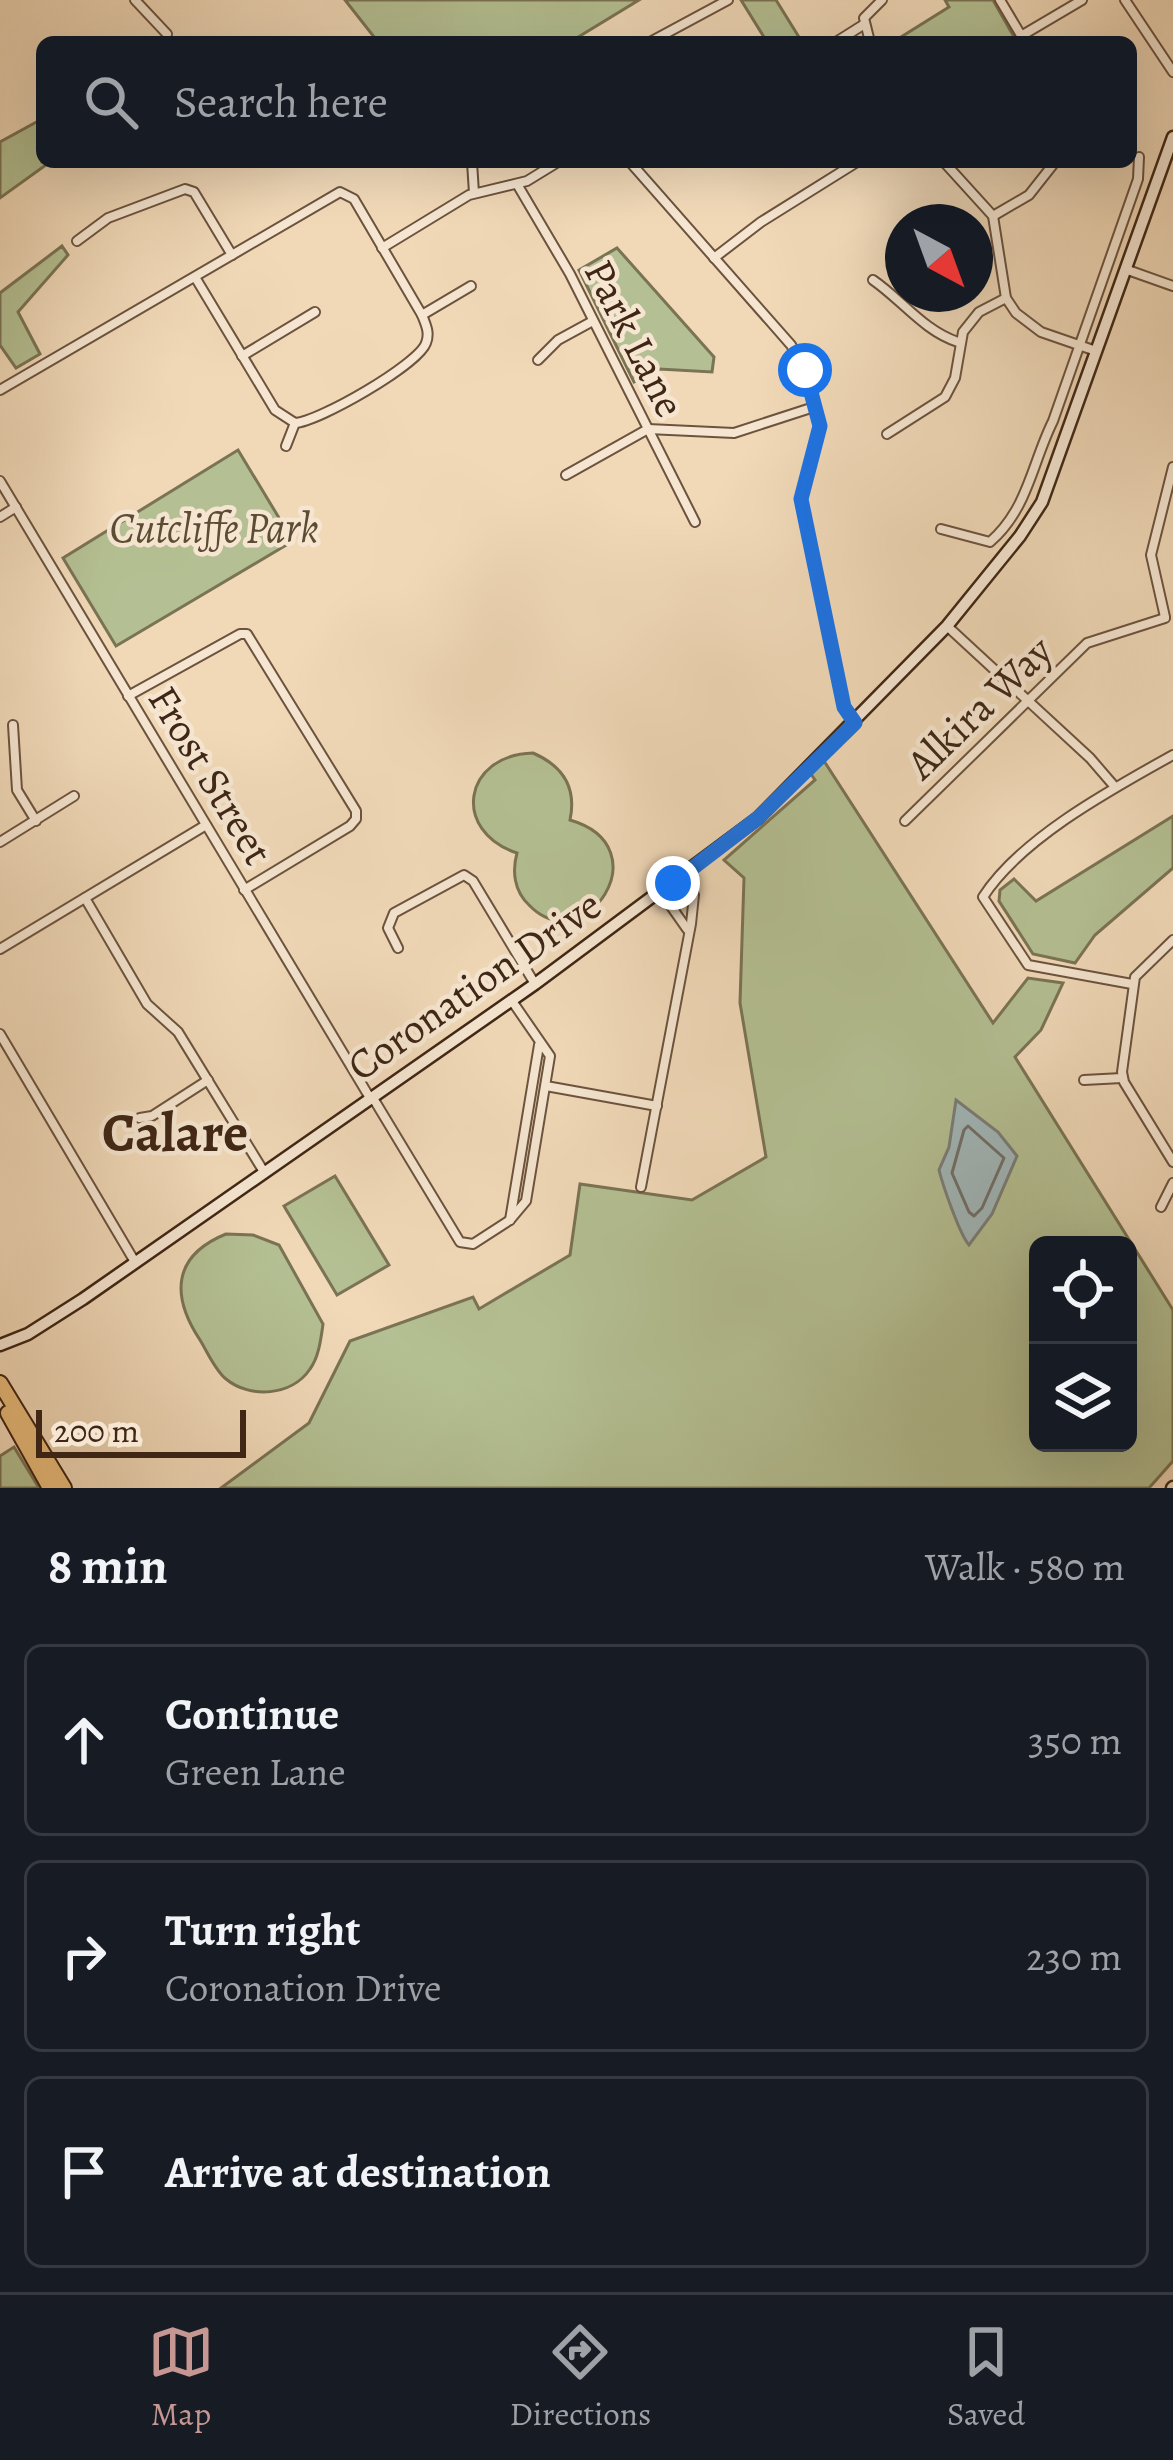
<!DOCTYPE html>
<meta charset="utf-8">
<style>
:root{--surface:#171b24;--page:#242831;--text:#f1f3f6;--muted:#9ea1a6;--line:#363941;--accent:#c59692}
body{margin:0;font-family:Alegreya,serif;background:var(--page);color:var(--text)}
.controls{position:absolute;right:36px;bottom:36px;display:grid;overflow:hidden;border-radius:18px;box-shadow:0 12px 48px #0002}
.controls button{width:108px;height:108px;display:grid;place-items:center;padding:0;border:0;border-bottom:3px solid var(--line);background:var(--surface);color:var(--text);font:60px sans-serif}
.compass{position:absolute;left:885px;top:204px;width:108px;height:108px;border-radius:50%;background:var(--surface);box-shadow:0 12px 48px #0002;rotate:139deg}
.scale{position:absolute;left:36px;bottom:30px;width:210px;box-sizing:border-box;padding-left:12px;border:6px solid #3f2615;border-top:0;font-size:33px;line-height:42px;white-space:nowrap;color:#3f2615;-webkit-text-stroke:9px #f6e6d1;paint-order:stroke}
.stop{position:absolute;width:36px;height:36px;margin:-27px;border:9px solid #1a73e8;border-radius:50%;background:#fff}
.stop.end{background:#1a73e8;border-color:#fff;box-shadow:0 3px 12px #0008}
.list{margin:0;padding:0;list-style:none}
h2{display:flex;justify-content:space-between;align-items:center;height:156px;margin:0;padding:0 48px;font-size:51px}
h2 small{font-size:39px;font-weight:400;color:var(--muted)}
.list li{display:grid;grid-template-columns:78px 1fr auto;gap:36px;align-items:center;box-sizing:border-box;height:192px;margin:0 24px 24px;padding:0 24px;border:3px solid var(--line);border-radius:18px}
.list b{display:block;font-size:45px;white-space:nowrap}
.list p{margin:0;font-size:39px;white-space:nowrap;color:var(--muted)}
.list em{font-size:39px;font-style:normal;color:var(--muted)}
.icon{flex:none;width:66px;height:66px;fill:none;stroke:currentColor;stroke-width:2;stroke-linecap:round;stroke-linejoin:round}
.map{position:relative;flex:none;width:1173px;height:1488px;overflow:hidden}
.search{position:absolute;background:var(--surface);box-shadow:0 12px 48px #0002;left:36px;right:36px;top:36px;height:132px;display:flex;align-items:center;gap:30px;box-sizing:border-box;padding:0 42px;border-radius:18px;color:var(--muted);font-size:45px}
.sheet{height:804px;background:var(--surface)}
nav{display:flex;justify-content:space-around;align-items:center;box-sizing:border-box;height:168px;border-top:3px solid var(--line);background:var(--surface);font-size:33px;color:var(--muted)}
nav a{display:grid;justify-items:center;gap:6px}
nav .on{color:var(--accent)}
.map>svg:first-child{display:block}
.green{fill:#b4c093;stroke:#7a7354;stroke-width:3;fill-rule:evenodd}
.water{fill:#a0b7ba;stroke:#797d78;stroke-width:3}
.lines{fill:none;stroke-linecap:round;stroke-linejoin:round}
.shore{stroke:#706e68;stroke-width:3}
.minor-casing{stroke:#6c533e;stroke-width:12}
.secondary-casing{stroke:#3f2615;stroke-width:15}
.trunk-casing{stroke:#3f2615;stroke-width:18}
.minor{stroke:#f6e6d1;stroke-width:8}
.secondary{stroke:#f6e6d1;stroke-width:10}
.trunk{stroke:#e8bc7c;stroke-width:14}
.route{stroke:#1a73e8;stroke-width:15}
.labels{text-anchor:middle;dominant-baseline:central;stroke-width:9;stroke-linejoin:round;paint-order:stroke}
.street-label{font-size:42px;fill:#3f2615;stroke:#f6e6d1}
.park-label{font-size:42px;font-style:italic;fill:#5c4c34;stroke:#f6e6d1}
.district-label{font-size:54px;font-weight:bold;fill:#3f2615;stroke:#f6e6d1}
</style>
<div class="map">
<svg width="1173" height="1488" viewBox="0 0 1173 1488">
<rect width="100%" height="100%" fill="#f1d9b8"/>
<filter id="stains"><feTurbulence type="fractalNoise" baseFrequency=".00167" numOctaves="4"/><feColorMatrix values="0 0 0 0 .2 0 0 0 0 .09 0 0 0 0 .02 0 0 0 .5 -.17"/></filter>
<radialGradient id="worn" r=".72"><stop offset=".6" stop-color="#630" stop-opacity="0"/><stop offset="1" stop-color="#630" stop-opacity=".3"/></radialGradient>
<g class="green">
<polygon points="345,0 639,0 570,42 378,42"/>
<polygon points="741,0 776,0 802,42 767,42"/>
<polygon points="945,0 993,0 1017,42 893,42 949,7"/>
<polygon points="42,119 42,162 50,162 0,198 0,142"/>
<polygon points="62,246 68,255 18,312 40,354 16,368 0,345 0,293"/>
<polygon points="617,248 714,357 712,372 659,369 634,382 579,270"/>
<polygon points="238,450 293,541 116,646 63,558"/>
<path d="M 533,753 C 563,766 577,787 570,820 C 663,847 584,962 529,905 C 514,891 512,871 517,853 C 451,831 463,755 533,753 Z"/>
<path d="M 824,761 L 993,1023 L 1028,978 L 1063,983 L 1041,1030 L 1015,1057 L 1173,1310 L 1173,1461 L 1149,1488 L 221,1488 L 309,1423 L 350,1341 L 473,1297 L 479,1309 L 570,1255 L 580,1184 L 692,1200 L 766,1157 L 740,1003 L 744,878 L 724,860 L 815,780 L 811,774 ZM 1038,1245 L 1128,1245 L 1128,1443 L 1038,1443 Z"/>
<polygon points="1173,816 1173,868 1095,935 1075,963 1033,954 999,901 1000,890 1014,879 1036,901"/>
<polygon points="335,1176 389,1265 337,1295 284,1206"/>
<path d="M 226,1234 L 253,1235 L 279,1245 L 323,1324 C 321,1338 319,1357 310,1369 C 292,1396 250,1399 226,1379 C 215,1370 208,1353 200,1340 C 171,1296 172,1256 226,1234 Z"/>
<polygon points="14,1447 39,1488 0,1488 0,1456"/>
</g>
<path class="water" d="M 956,1100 L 998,1132 L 1017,1156 L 992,1214 L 969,1245 C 960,1235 943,1186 939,1170 L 949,1147 Z"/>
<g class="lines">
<polygon class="shore" points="968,1126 1004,1158 982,1208 974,1216 969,1212 952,1173 964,1130"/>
<defs>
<g id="minor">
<polyline points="135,0 167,34"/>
<polyline points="1000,0 1025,42"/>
<polyline points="1125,0 1173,72"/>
<polyline points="1021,36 1082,0"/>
<polyline points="650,42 728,0"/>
<polyline points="836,42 863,25"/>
<polyline points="870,42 864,18 882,0"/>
<polyline points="472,162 474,193"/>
<polyline points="630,162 791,345 805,370 820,426 801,499 844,707 854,722"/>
<polyline points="944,162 993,216 1006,298 1016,313 1041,332 1096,351"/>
<polyline points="517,184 570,274 695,522"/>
<polyline points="993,216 1029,195 1055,162"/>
<polyline points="77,241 108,218 185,189 194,192 232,255"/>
<polyline points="382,248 469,195 527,181 558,162"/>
<polyline points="714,258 761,222 857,162"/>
<polyline points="1125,269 1173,286"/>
<path d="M 873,280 C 902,300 924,331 958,342"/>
<polyline points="422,315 471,286"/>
<polyline points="242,356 315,312"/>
<polyline points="538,360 558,340 591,322"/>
<path d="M 0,390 L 340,192 L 354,199 L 422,315 C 426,325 430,333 426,343 C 418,365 318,422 295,423 L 275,410 L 195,277"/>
<polyline points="887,434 945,397 955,378 963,332 979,312 1006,298"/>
<polyline points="286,446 295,423"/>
<polyline points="566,475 648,429 734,433 814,407"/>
<polyline points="0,481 370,1098"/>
<polyline points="0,517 16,507"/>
<path d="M 941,529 L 990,542 C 1028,509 1032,463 1053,421 L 1138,179 L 1139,157"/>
<polyline points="1165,617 1151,555 1173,467"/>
<polyline points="947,626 1090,758 1115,787"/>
<polyline points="128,696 240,634 247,634 356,811 356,819 350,826 244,890"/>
<polyline points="13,725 17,790 36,821"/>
<polyline points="905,821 1087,643 1165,618"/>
<polyline points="0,842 74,796"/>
<polyline points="661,892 687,929"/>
<polyline points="85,898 147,1004 178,1032 264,1172"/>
<polyline points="1173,940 1135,977 1122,1072 1124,1082 1173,1162"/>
<polyline points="398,948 388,928 394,913 464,875 473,881 535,984"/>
<polyline points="0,949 206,825"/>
<path d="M 1132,984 L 1028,965 L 983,897 C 1021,838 1112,789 1173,755"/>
<polyline points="0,1034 135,1262"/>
<polyline points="1084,1080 1122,1078"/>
<polyline points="546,1086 657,1106"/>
<polyline points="373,1098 460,1242 473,1244 510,1220 526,1201 550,1056 512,1001"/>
<polyline points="140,1118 152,1116 208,1080"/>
<polyline points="641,1187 691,924 694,895 682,876"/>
<polyline points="1161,1207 1173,1183"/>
<polyline points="510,1220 539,1045"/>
</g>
<g id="secondary">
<polyline points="0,1345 28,1334 83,1299 535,984 758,818 947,626 1020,536 1042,502 1173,137"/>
<polyline points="1172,1488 1173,1487"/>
</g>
<g id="trunk">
<polyline points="0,1383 64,1488"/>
<polyline points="8,1413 50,1488"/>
</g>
</defs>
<use href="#minor" class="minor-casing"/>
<use href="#secondary" class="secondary-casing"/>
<use href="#trunk" class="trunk-casing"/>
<use href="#minor" class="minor"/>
<use href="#secondary" class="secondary"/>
<use href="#trunk" class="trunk"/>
</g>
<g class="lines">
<polyline class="route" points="673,883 758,818 855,723 844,707 801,499 820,426 805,370"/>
</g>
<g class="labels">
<g class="street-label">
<text transform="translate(635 338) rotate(63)">Park Lane</text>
<text transform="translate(979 707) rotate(-44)">Alkira Way</text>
<text transform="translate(211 775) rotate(59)">Frost Street</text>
<text transform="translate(474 985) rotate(-35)">Coronation Drive</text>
</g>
<g class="park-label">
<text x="214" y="527">Cutcliffe Park</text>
</g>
<g class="district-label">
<text x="175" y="1133">Calare</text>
</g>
</g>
<rect width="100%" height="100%" filter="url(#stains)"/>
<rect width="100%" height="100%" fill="url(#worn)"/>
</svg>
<div class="controls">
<button><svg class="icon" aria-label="locate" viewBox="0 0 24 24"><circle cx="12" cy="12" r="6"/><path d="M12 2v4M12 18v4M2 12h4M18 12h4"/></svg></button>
<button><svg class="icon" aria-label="layers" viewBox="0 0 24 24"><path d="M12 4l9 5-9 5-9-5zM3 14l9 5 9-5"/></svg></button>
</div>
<svg class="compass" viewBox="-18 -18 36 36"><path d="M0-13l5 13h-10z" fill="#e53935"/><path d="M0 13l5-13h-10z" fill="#9ea1a6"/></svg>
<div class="scale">200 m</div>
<div class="stop" style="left:805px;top:370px"></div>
<div class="stop end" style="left:673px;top:883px"></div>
<div class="search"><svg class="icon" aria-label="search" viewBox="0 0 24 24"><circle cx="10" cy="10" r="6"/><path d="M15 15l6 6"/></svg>Search here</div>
</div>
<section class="sheet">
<h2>8 min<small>Walk · 580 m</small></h2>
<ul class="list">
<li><svg class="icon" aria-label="ahead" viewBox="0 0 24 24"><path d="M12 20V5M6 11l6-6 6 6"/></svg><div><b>Continue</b><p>Green Lane</p></div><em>350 m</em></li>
<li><svg class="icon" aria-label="right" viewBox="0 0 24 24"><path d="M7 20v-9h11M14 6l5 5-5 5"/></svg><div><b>Turn right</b><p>Coronation Drive</p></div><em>230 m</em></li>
<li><svg class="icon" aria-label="arrive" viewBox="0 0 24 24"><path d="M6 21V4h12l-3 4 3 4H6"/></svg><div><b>Arrive at destination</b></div></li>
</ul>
</section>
<nav>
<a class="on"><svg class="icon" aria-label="map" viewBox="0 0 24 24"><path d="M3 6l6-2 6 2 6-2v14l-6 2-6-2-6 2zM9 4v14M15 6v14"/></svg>Map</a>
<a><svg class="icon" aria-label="directions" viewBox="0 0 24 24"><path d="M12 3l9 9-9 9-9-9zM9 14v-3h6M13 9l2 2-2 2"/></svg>Directions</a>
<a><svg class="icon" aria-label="saved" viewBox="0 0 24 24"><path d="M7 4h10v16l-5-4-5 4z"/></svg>Saved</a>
</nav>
